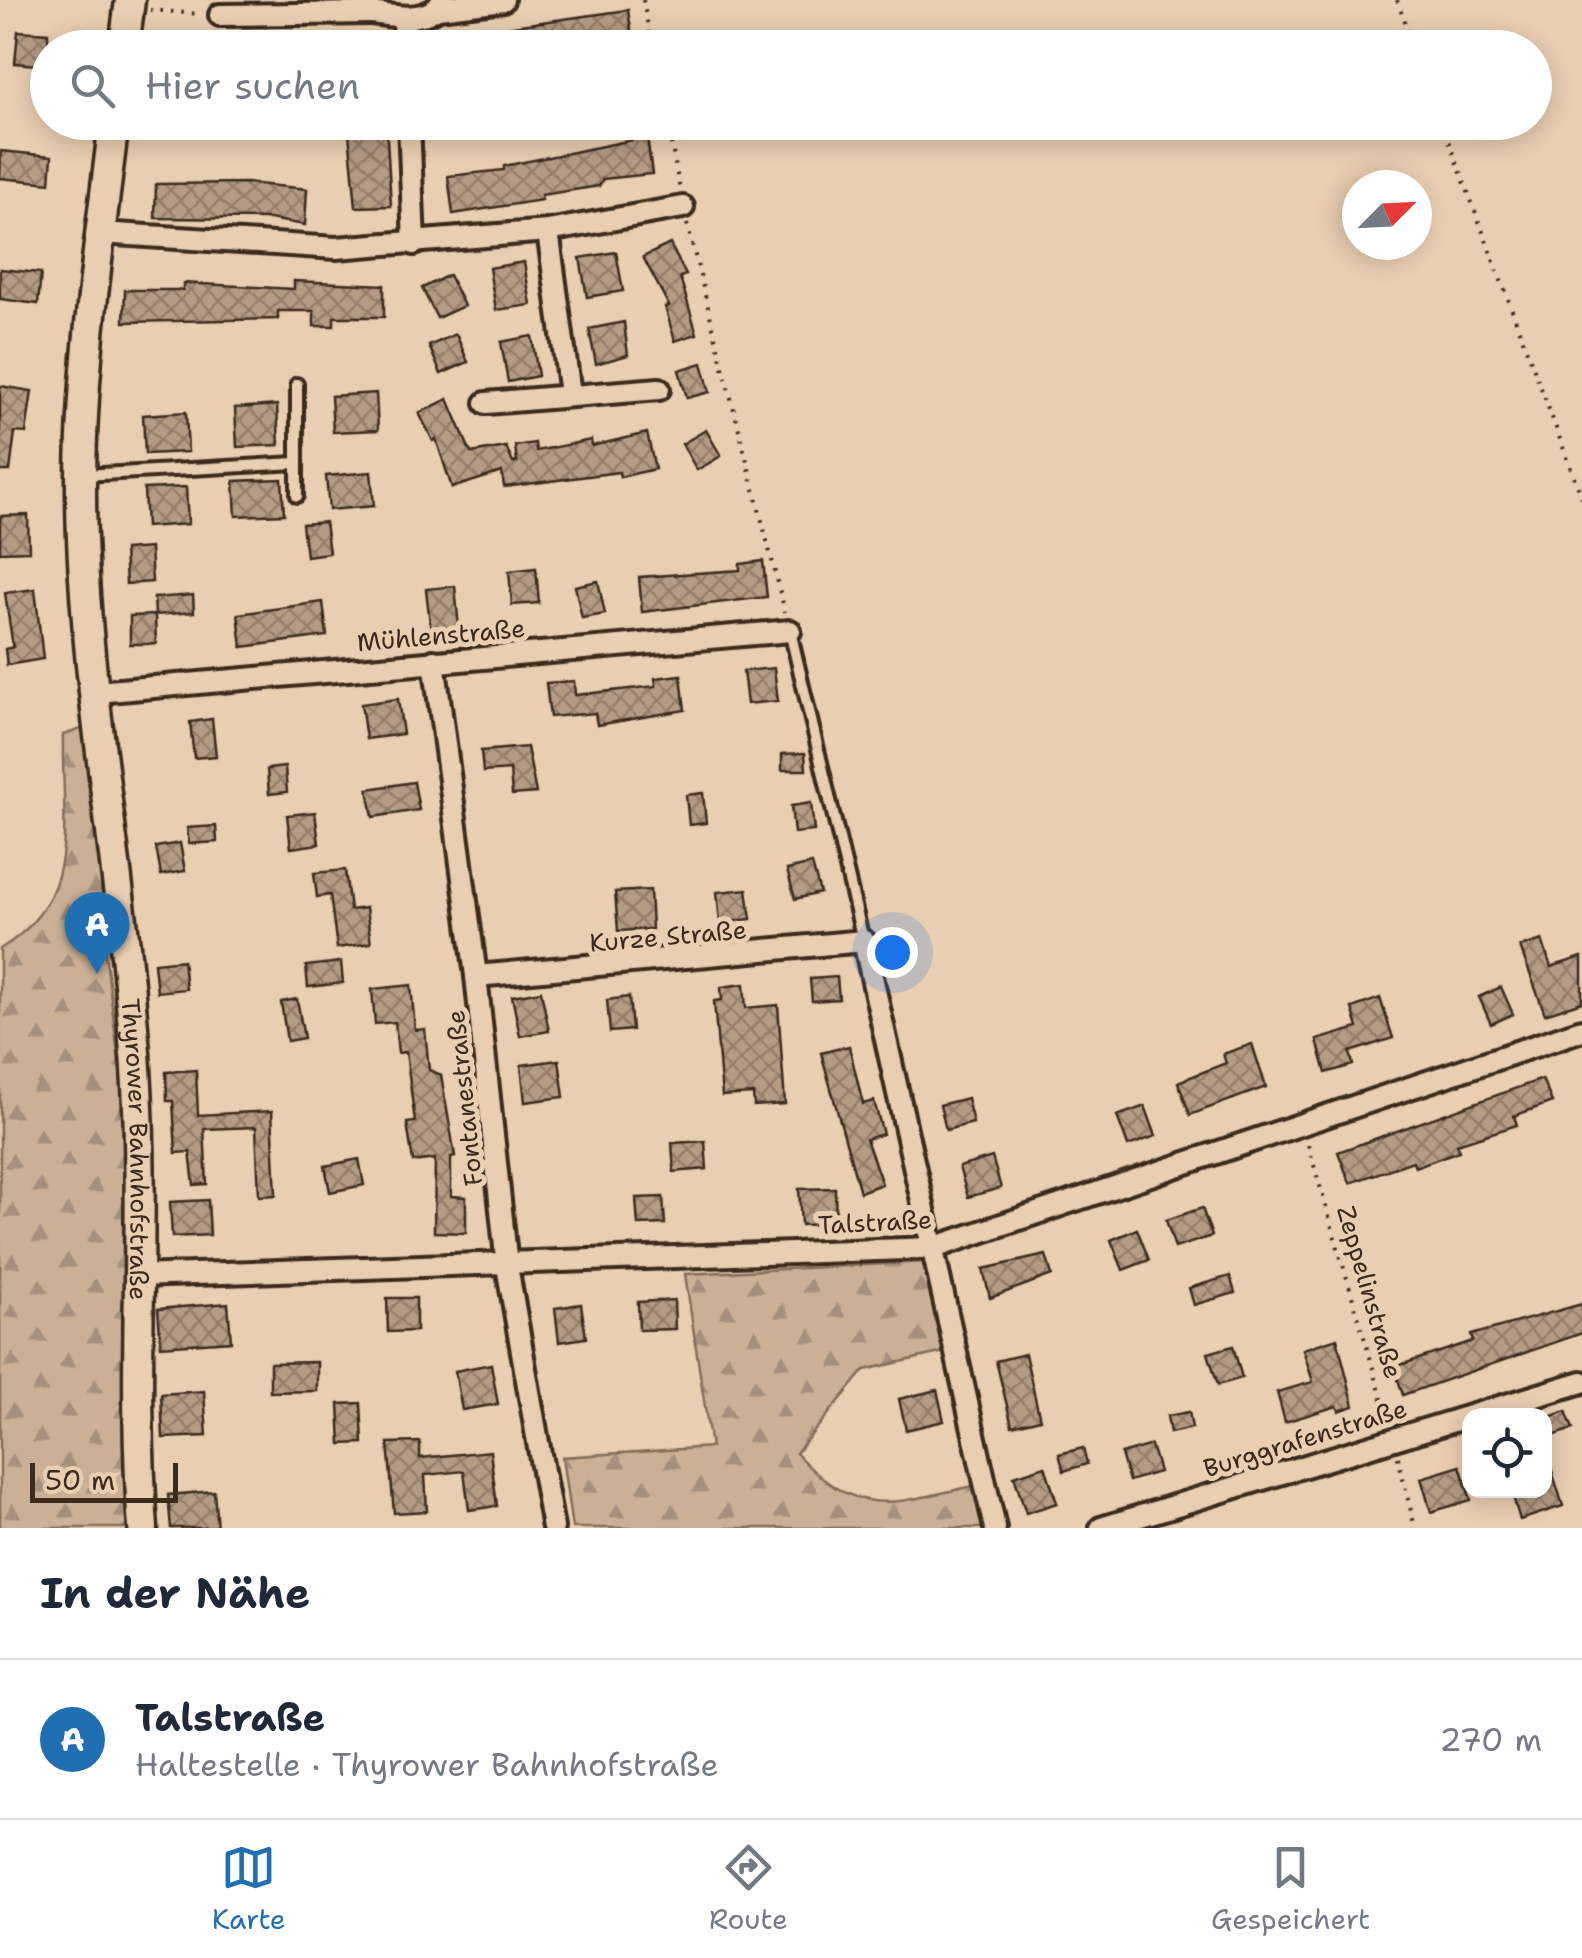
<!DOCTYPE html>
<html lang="de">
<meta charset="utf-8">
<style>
:root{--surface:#fff;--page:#f6f6f7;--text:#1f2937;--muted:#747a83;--line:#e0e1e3;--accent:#1f6fb2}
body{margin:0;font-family:"Shantell Sans",sans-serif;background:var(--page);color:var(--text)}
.controls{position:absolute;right:30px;bottom:30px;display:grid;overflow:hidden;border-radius:20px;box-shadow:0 5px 25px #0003}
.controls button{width:90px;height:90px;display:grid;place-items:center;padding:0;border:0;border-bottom:2px solid var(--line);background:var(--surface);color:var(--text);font:50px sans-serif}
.compass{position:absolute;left:1342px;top:170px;width:90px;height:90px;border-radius:50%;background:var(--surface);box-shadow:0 5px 25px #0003;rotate:66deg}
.scale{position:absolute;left:30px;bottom:25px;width:148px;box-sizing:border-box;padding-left:10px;border:5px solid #3b2a1e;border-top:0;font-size:28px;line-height:35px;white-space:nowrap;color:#3b2a1e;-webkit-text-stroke:8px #eaceb1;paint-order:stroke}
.you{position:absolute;left:892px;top:952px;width:35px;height:35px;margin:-25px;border:8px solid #fff;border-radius:50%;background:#1a73e8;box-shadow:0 0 0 15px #1a73e833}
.badge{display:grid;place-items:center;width:65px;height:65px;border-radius:50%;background:var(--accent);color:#fff;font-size:32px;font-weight:700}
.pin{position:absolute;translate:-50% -82px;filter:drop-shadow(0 2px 5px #0008)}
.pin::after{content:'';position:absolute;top:52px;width:35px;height:30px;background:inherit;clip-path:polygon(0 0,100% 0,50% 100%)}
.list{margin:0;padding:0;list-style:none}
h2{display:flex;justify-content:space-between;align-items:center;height:130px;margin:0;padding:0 40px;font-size:42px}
h2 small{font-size:32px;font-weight:400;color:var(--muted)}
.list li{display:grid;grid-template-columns:65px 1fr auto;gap:30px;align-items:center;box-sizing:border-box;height:160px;padding:0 40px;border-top:2px solid var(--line)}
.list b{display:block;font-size:38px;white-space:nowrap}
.list p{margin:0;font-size:32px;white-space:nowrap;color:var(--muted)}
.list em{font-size:32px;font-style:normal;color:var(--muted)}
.icon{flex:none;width:55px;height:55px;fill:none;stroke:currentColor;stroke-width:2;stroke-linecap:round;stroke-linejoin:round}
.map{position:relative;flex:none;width:1582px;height:1528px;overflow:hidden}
.search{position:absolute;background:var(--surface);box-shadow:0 5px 25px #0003;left:30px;right:30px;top:30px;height:110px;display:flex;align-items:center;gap:25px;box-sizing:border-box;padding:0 35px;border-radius:55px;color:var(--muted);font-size:38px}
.sheet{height:290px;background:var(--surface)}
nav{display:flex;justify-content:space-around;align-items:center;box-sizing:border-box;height:140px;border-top:2px solid var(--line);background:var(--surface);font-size:28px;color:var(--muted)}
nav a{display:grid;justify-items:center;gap:5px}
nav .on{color:var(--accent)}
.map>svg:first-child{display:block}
.forest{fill:url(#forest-firs);stroke:#836d5a;stroke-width:2.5}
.building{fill:url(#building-cross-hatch);stroke:#3b2a1e;stroke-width:2.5}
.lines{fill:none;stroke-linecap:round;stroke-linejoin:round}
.lane-casing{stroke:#3b2a1e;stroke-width:18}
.street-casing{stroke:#3b2a1e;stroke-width:28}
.secondary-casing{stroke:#3b2a1e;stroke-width:35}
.path{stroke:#3b2a1e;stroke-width:4;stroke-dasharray:2.5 8;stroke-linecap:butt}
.lane{stroke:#eaceb1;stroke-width:10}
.street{stroke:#eaceb1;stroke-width:20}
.secondary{stroke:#eaceb1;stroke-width:28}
.labels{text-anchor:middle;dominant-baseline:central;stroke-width:10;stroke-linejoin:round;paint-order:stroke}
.street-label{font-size:25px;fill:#3b2a1e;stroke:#eaceb1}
</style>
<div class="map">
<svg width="1582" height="1528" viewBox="0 0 1582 1528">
<defs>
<pattern id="forest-firs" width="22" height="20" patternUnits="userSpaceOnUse" patternTransform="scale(2.5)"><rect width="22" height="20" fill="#cbb097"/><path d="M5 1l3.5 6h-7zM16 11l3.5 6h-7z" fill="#a68f7b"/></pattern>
<pattern id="building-cross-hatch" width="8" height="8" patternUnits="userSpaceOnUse" patternTransform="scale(2.5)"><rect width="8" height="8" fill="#b49b84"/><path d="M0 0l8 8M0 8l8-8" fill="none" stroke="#947f6b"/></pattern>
</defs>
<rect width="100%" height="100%" fill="#eaceb1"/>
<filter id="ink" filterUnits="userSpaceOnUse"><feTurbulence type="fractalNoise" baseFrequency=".01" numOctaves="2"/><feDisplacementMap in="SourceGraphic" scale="20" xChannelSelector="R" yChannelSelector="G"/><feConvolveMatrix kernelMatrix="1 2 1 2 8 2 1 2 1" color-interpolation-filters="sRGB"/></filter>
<g filter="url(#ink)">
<g class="forest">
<path d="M 91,726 L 110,913 L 102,928 L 128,1134 L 133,1528 L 0,1528 L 0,949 C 84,898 61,821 63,735 Z"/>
<path d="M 927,1262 L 949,1351 L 865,1370 L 796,1453 C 859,1523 896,1502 978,1485 L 985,1528 L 572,1528 L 562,1457 L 711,1447 L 685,1274 Z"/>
</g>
<g class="building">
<polygon points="628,10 633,43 596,48 429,48 428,38"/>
<polygon points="18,31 48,33 48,66 15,63"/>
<polygon points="348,122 386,122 391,206 356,207"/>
<polygon points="647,137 652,174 603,179 599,186 541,195 542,200 453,214 448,176 504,170 504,166"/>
<polygon points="1,151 52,156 50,183 0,178"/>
<polygon points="246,183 307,189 305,225 269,219 155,218 156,184"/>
<polygon points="670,244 686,275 680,277 697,334 675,341 665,307 669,306 643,257"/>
<polygon points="616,252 623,291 587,297 580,258"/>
<polygon points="524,262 531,305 496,310 489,268"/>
<polygon points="0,269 41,273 38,304 0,299"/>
<polygon points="449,275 464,306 437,318 422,288"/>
<polygon points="294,281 384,285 384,317 334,317 334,326 314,326 314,311 278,311 278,319 124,322 125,290 183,290 183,283 294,289"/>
<polygon points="624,322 628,355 596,364 589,329"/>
<polygon points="456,334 468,362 441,374 429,346"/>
<polygon points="532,336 538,376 508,382 501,342"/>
<polygon points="702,363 710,392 687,398 679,370"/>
<polygon points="0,386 32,391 26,433 15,432 10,471 0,471"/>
<polygon points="376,393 378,430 333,432 331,396"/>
<polygon points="448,399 471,453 506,447 513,463 517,462 515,446 535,443 536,451 591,440 592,446 647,433 655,469 620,477 619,472 504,487 502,472 452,488 436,439 433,441 419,413"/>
<polygon points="277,405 279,445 237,447 235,408"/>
<polygon points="186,412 188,452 145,454 143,415"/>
<polygon points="706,430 721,456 697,470 682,444"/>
<polygon points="371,472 374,506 329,510 326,476"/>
<polygon points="282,479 284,514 236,516 234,481"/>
<polygon points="186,487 188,524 146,527 144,489"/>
<polygon points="28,515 29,551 0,552 0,516"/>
<polygon points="325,522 329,553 306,556 302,524"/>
<polygon points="150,548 152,582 126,584 124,550"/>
<polygon points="763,561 767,597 642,612 639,577 740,570 740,564"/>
<polygon points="536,568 539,603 512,605 509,571"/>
<polygon points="598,581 605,614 582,618 575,586"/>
<polygon points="455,586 459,629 431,632 426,589"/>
<polygon points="35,589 43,659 7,665 5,649 13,647 5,593"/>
<polygon points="193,595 194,612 155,615 154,598"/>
<polygon points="323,602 327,636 242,647 238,614"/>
<polygon points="155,615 156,644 130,644 130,616"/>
<polygon points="774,668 778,701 747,704 743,671"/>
<polygon points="681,675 685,710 597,725 595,713 550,717 546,683 574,681 575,695 656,686 655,678"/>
<polygon points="398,699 403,734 366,739 361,704"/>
<polygon points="212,719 216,756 194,758 190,722"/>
<polygon points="527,747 536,793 512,795 510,770 483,772 481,751"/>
<polygon points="805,753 806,770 782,770 782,754"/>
<polygon points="285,767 287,792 269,794 267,769"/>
<polygon points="414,782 419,810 373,817 368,789"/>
<polygon points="703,793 706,823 689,825 686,795"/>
<polygon points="811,803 814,831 794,833 791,806"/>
<polygon points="315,812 319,844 291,848 287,815"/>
<polygon points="216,826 217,842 189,844 187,828"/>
<polygon points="180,843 185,871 161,875 156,847"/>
<polygon points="812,864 820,893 795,899 787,870"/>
<polygon points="345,870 350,910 366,908 371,943 337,948 330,895 317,897 314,873"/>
<polygon points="747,889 751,919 720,923 717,892"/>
<polygon points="650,890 652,929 618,931 615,892"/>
<polygon points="1542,940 1551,967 1582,957 1582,1002 1545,1014 1520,947"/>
<polygon points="183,960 186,989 157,992 154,963"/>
<polygon points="341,962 343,983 308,987 306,966"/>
<polygon points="837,977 839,999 812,1001 810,979"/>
<polygon points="744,984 746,1008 778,1005 785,1104 754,1106 753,1094 722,1096 714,1001 722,1000 721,987"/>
<polygon points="411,985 415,1030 425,1029 429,1070 441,1075 455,1156 451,1157 451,1196 466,1197 466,1233 434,1232 435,1159 413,1162 407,1123 415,1122 406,1052 398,1053 395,1022 375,1024 372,989"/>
<polygon points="1501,987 1513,1014 1491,1024 1479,997"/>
<polygon points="541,991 549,1031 520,1036 512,996"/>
<polygon points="629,997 632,1030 610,1032 607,1000"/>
<polygon points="1380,998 1393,1038 1350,1052 1353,1065 1326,1073 1317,1040 1358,1028 1352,1008"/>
<polygon points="297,999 304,1038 287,1041 281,1002"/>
<polygon points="1252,1044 1266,1087 1190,1115 1178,1082 1226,1063 1223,1054"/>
<polygon points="849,1046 863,1104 874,1101 883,1134 866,1139 882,1184 860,1192 821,1053"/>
<polygon points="559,1060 564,1097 525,1102 521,1065"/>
<polygon points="196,1070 198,1115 272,1111 276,1195 259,1196 256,1127 204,1129 207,1184 194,1185 190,1152 176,1153 173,1101 167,1101 166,1072"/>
<polygon points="1542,1079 1552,1102 1514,1116 1517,1125 1457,1144 1459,1151 1415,1167 1413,1161 1350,1183 1338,1152"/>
<polygon points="967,1098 973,1123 946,1130 940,1105"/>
<polygon points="1145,1106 1156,1136 1128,1146 1117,1116"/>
<polygon points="705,1141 707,1169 674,1172 672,1143"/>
<polygon points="992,1157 1001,1188 968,1197 959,1167"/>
<polygon points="359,1159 364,1185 330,1192 325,1166"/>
<polygon points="835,1188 836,1224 801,1225 799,1189"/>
<polygon points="663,1197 665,1224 638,1225 636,1198"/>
<polygon points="208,1200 210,1235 172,1237 170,1202"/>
<polygon points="1202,1208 1212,1236 1175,1248 1166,1220"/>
<polygon points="1137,1229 1149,1260 1123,1270 1111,1240"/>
<polygon points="1046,1255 1052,1275 990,1298 983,1269"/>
<polygon points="1230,1276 1235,1293 1194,1305 1189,1288"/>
<polygon points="387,1298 416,1298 416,1331 388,1332"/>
<polygon points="674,1300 675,1329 639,1330 638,1302"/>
<polygon points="228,1303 231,1341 161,1346 158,1309"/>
<polygon points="581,1304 586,1338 559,1342 555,1308"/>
<polygon points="1582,1304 1582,1333 1403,1395 1394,1367 1473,1341 1471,1335"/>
<polygon points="1337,1338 1354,1406 1339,1411 1337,1406 1285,1422 1277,1392 1313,1382 1303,1349"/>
<polygon points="1233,1346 1242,1378 1218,1385 1208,1353"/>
<polygon points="1025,1354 1040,1419 1012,1426 996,1361"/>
<polygon points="317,1362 317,1391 270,1392 270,1363"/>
<polygon points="491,1364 498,1404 462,1410 455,1371"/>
<polygon points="937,1390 944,1421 906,1430 899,1399"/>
<polygon points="204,1391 207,1436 163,1438 161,1394"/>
<polygon points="361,1403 363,1443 341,1444 339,1404"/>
<polygon points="1566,1411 1573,1429 1553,1436 1546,1418"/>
<polygon points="1189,1412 1192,1428 1170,1433 1167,1416"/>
<polygon points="420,1442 420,1458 490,1451 497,1506 469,1510 464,1471 425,1475 427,1511 394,1513 388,1443"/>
<polygon points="1151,1445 1159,1472 1129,1481 1121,1454"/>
<polygon points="1083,1448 1087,1464 1064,1471 1059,1454"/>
<polygon points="1548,1458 1563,1506 1520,1520 1511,1490 1544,1490"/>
<polygon points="1045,1466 1057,1503 1026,1513 1014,1476"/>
<polygon points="1460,1466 1471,1500 1431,1512 1421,1478"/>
<polygon points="214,1491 217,1528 171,1528 168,1495"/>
</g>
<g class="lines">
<defs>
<g id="lane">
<polyline points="297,384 297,496"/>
<polyline points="83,475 297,463"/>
<polyline points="790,631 863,940"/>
</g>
<g id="street">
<path d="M 366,2 L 372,13 C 395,16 429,24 443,0"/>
<polyline points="438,8 503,0"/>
<polyline points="220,15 372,13"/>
<polyline points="404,17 405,48"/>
<polyline points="409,122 414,244"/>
<polyline points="548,231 570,394"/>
<polyline points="100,233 336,248 548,231 683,207"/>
<polyline points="486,403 659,389"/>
<polyline points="434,661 476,976 507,1266 553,1528"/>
<polyline points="97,692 790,631"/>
<polyline points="476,976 864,941 995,1528"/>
<polyline points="137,1276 933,1248 1582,1030"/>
<polyline points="1101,1528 1582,1382"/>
</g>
<g id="secondary">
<polyline points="124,48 130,0"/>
<path id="s1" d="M 114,122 C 99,246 80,373 81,498 C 83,688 124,878 136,1068 C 146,1222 131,1375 143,1528"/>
</g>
</defs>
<use href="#lane" class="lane-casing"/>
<use href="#street" class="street-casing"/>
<use href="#secondary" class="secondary-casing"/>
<g class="path">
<polyline points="643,0 652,48"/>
<polyline points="1397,0 1415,48"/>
<polyline points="150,10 201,14"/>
<polyline points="667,122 680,190"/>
<polyline points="1442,122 1582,498"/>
<polyline points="687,224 785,612"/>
<polyline points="1308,1145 1388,1419"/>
<polyline points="1398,1457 1415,1528"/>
</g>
<use href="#lane" class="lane"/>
<use href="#street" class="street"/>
<use href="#secondary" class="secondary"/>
</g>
</g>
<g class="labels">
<g class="street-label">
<text transform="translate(441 635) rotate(-5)">Mühlenstraße</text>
<text transform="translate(668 936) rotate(-5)">Kurze Straße</text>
<text transform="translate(464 1098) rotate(-96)">Fontanestraße</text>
<text stroke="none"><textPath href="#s1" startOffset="1032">Thyrower Bahnhofstraße</textPath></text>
<text transform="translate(875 1222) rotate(-3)">Talstraße</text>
<text transform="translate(1370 1292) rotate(74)">Zeppelinstraße</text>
<text transform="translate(1305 1438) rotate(-17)">Burggrafenstraße</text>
</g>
</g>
</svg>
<div class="controls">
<button><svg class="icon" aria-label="locate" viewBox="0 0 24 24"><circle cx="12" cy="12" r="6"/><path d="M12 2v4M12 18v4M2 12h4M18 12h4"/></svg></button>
</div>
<svg class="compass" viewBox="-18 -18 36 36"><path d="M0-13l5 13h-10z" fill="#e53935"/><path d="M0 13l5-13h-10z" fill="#747a83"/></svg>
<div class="scale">50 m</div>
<div class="you"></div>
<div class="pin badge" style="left:97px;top:974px">A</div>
<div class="search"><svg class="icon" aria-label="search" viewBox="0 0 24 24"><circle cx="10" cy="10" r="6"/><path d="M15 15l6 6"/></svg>Hier suchen</div>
</div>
<section class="sheet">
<h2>In der Nähe<small></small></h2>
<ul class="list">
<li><span class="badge">A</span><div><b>Talstraße</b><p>Haltestelle · Thyrower Bahnhofstraße</p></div><em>270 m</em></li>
</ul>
</section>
<nav>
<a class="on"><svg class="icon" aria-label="map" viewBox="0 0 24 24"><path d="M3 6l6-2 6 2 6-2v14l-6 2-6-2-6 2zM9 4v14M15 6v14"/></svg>Karte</a>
<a><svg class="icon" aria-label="directions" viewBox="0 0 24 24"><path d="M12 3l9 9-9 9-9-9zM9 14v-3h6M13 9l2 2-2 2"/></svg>Route</a>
<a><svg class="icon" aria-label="saved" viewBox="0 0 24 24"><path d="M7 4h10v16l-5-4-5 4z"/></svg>Gespeichert</a>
</nav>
